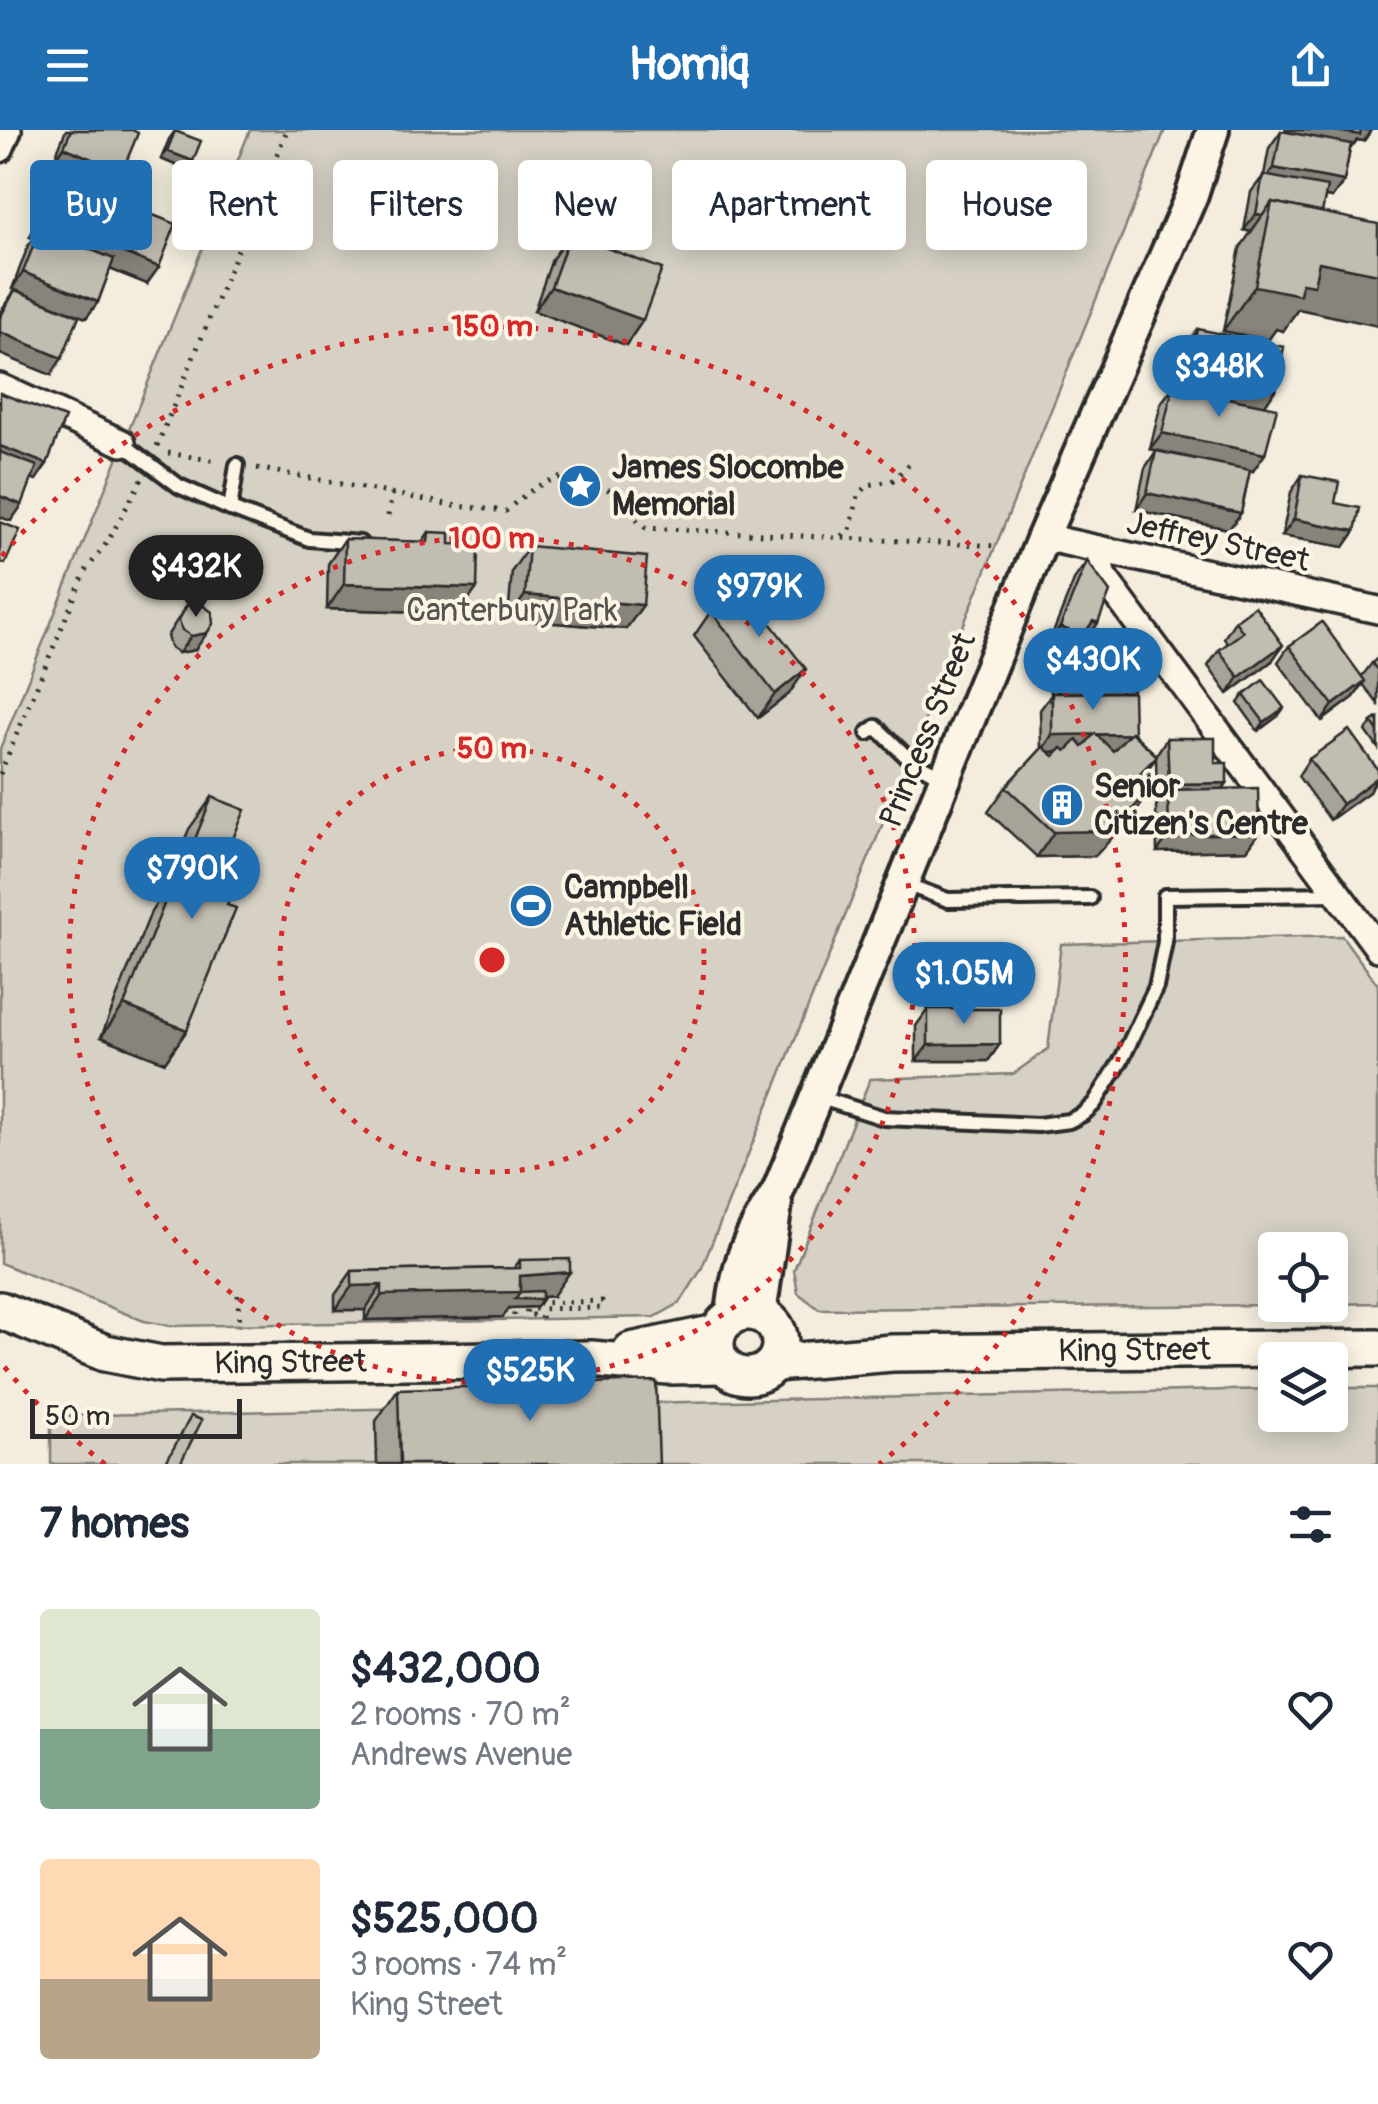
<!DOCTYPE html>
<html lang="en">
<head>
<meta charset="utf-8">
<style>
  body { margin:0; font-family:Pangolin,sans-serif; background:#f6f6f7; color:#1f2937; height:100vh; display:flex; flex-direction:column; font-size:38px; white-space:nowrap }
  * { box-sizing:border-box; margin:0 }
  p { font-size:32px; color:#747a83 }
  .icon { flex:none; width:55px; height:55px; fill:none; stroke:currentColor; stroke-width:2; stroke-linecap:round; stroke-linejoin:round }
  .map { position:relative; height:1334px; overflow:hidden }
  .sheet { display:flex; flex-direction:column; background:#fff; flex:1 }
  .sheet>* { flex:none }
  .banner { position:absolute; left:30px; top:30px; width:1320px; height:90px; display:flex; gap:20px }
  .tools { position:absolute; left:1258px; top:1102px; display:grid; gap:20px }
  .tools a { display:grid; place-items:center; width:90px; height:90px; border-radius:10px; background:#fff; box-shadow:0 5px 25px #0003; font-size:50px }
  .scale { position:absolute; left:30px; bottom:25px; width:212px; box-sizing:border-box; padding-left:10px; border:5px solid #2b2b2b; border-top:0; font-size:28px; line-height:35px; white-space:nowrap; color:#2b2b2b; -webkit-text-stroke:8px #fcf5e5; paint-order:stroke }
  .price { position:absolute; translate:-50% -85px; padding:0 22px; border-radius:35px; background:#1f6fb2; color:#fff; font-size:32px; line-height:65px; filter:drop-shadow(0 2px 5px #0008) }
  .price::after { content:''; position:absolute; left:50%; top:60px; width:30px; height:22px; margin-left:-15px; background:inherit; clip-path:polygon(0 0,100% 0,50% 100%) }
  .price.selected { background:#222; color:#fff }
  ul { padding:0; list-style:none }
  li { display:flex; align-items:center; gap:30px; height:250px; padding:0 40px }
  li span { display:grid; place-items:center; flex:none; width:280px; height:200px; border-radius:10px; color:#555 }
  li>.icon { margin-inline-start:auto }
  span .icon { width:120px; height:120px; fill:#fffc; stroke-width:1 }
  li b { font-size:42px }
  h2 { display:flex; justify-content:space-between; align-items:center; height:120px; padding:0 40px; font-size:42px }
  .chip { padding:0 35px; border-radius:10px; background:#fff; box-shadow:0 5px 25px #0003; font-size:35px; line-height:90px }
  .chip.selected { background:#1f6fb2; color:#fff }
  header { display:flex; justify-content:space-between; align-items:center; height:130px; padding:0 40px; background:#1f6fb2; color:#fff; font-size:45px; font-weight:700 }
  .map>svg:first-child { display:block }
  .green { fill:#d6d1c4; stroke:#807e78; stroke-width:2.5 }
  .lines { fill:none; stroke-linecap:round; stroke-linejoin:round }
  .service-casing { stroke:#2b2b2b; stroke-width:20 }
  .minor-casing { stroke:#2b2b2b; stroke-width:32 }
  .tertiary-casing { stroke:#2b2b2b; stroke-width:38 }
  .secondary-casing { stroke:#2b2b2b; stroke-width:42 }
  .path { stroke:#2b2b2b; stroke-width:5; stroke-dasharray:2.5 8; stroke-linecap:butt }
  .service { stroke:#fcf5e5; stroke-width:12 }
  .minor { stroke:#fcf5e5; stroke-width:25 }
  .tertiary { stroke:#fcf5e5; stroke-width:30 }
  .secondary { stroke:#fcf5e5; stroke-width:35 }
  .wall { fill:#a7a398; stroke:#2b2b2b; stroke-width:2.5 }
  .shaded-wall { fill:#88847c; stroke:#2b2b2b; stroke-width:2.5 }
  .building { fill:#c2bdb1; stroke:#2b2b2b; stroke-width:2.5 }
  .ring { fill:none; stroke:#d62828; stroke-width:5; stroke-dasharray:5 10 }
  .labels { text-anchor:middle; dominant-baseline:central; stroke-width:8; stroke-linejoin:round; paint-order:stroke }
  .poi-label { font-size:32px; font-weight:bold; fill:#2b2b2b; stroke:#fcf5e5; text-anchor:start }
  .street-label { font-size:32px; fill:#2b2b2b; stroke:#fcf5e5 }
  .park-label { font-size:32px; fill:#565451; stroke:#fcf5e5 }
  .centre { fill:#d62828; stroke:#fcf5e5; stroke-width:5 }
  .ring-label { font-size:30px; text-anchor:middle; font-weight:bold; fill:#d62828; stroke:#fcf5e5; stroke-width:8; stroke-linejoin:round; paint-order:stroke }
</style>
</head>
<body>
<header><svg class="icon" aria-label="menu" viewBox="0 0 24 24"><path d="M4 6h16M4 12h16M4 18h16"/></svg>Homiq<svg class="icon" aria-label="share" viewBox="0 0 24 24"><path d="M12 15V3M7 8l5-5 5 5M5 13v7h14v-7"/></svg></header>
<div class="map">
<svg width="1378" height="1334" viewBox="0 0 1378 1334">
  <rect width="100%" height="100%" fill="#f4edde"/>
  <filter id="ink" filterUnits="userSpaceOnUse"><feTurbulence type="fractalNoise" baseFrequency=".01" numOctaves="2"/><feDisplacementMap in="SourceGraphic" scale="20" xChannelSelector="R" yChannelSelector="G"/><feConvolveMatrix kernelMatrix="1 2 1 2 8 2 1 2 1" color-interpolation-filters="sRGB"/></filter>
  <g filter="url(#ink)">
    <g class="green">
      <path d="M250,0h915l-464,1140 -21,33 -25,14 -485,9 -26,-5 -144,-58v-514z"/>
      <path d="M1342,806l36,49v318l-48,1v-54h-55v55l-456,4 -21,-16 -4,-23 76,-191 143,-5 35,-25 13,-105z"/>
      <path d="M1330,1258h48v76h-1327v-48l1224,-27v26h55z"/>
    </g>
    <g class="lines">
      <g class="service-casing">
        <g id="service">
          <path d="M122,313l57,43 47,21 83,32 51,4"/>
          <path d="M230,379l7,-44"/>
          <path d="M868,603l8,-6 36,35 34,16"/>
          <path d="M905,754l43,16 142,-2"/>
          <path d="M818,967l66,21 154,7 31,-4 14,-7 11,-10 27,-43 35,-74 9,-45v-46l171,-2"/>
        </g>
      </g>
      <g class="minor-casing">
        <g id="minor">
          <path d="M0,19l8,-19"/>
          <path d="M0,257l122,56"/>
          <path d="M1043,407l335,73"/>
          <path d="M1098,419l4,26 276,373"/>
        </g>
      </g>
      <g class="tertiary-casing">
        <g id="tertiary">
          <path d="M760,1184l16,-110"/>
          <path d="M732,1186c5,-56 16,-78 46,-125l265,-654 148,-340 22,-67"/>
        </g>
      </g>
      <g class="secondary-casing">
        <g id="secondary">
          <path id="s1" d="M0,1180l105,43 56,11 430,-5 77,7 55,-1"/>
          <circle cx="748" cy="1214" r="32"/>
          <path d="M631,1221l86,-18"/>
          <path id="s2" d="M775,1233l117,-10 486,-5"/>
        </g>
      </g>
      <g class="path">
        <path d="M157,316l130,-316"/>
        <path d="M168,323l49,8"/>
        <path d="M257,338l200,38 49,5c28,-26 63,-50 100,-23 16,11 24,29 40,40l353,18"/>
        <path d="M388,386l4,-22"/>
        <path d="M842,406l8,-6 8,-34 10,-11 24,-4 19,-18"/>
        <path d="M0,644l85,-202 23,-31 34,-62"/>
        <path d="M238,1165l1,32"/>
        <path d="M514,1173v19"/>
        <path d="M537,1173l65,-2 -1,7 -74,1 -1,6h15l1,7"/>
      </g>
      <use href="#service" class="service"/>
      <use href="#minor" class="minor"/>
      <use href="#tertiary" class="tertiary"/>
      <use href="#secondary" class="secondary"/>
    </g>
    <g class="wall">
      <path d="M66,0h66l-18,53 33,101 -37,-15 -12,33 -12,16 -53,-21 18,78 -51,-21v-42l15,-22 -3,-1 16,-43 6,-8 -4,-1 17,-43 12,-16 32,12 4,-8 -43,-18z"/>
      <path d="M1285,0h86l-7,11 -7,-1 -7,9 -6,32 -12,17 -7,-1 -27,112 -15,22 -7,-2 -8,11 -45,-9 17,-83 11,-16 -7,-2 7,-38 13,-17 5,-27 12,-17 3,1z"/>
      <path d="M175,1l18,30 -6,9 -26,-11 8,-20z"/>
      <path d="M570,104l73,86 -17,25 -92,-34 18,-52z"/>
      <path d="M1198,199l67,76 -12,66 -3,-1 -9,43 -12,16 -93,-19 9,-42 11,-17 58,12 -64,-14 11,-46 12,-16 5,1 8,-43z"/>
      <path d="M1302,345l33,28 20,28 -11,16 -62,-11 9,-44z"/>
      <path d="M429,402l21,12 27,44 -18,25 -132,-4 1,-45 17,-25 77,3z"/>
      <path d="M529,416l114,59 -17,24 -118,-10 4,-48z"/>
      <path d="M1087,431v79l44,52 3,42 22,21 11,-17 48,25 12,20 -4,6 36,44 -12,17 -90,2 -1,-46 4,-5h-3l-1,-43 -14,19 11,10 -17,25 -41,44 -58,1 -49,-45 18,-25 35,-38 -1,-39 11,-15 -1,-38 7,-10 -8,-4 26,-65z"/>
      <path d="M187,475l8,45 -16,3 -9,-6 -3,-11z"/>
      <path d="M711,481l78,83 -31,24 -64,-82z"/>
      <path d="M1235,491l37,40 -44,33 -20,-28 11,-16 9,-6 -4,-6z"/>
      <path d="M1289,516l73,30 10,-13 6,-5v46l-15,-20 -9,13 -32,24 -44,-59z"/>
      <path d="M1244,565l34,21 -20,15 -20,-28z"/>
      <path d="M1378,588v30l-12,-17 6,-9z"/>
      <path d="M1309,629l60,33 -39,28 -32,-44z"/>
      <path d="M212,667l20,44 -5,64 -40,125 -22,32 -64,-25 50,-125 11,-17 27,-66z"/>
      <path d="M928,879l72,35 -12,17h-72v-35z"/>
      <path d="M520,1130l33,36 -11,1 -5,10 -28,1 -6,9 -138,3v-10h-30v-15l17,-24 162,-3z"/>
      <path d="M398,1259l261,75h-282l-1,-43z"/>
    </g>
    <g class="shaded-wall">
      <path d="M1290,0h81l-7,11 -7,-1 -9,12 -65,-12z"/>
      <path d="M64,17l58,25 -12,16 -11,-11 -4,5 -43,-18z"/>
      <path d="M167,21l26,10 -6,9 -26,-11z"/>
      <path d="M1274,38l70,13 -12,17 -70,-14z"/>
      <path d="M1256,84l7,1 -12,17 -7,-2z"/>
      <path d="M42,90l117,47 -12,17 -111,-45 4,-10 -6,9 -4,-1z"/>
      <path d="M1319,132l59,12v52l-80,-17 -15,22 -7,-2 -8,11 -45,-9 32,-45z"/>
      <path d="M23,142l75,30 -12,16 -74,-29z"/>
      <path d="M551,157l92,33 -17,25 -92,-34z"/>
      <path d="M0,202l62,26 -11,17 -51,-21z"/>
      <path d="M1189,243l86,17 -11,17 -87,-17z"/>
      <path d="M1162,303l103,21 -12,17 -103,-22z"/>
      <path d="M0,316l47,18 -11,16 -36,-13z"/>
      <path d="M1147,363l94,20 -12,16 -93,-19z"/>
      <path d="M0,366l22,9 -11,16 -11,-4z"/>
      <path d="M1294,389l61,12 -11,16 -62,-11z"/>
      <path d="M344,454l133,4 -18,25 -132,-4z"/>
      <path d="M525,465l118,10 -17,24 -118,-10z"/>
      <path d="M1093,491l5,2 -12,17 -5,-2z"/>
      <path d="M1060,497l23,9 -12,16 -10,-12 -4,7 -8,-4z"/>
      <path d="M207,503l-12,17 -16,3 12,-17z"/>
      <path d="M1283,515l-11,16 -44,33 11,-17z"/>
      <path d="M806,539l-17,25 -31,24 17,-24z"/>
      <path d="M1365,551l-11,16 -32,24 11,-16z"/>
      <path d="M1138,552l-11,17 -76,2 12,-17z"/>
      <path d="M1284,578l-6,8 -20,15 6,-9z"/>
      <path d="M1134,604l-12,17 -81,1 11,-17z"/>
      <path d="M1378,647l-9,15 -39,28 12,-16z"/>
      <path d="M1227,653l-12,17 -47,-10 -8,11h-3l12,-17z"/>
      <path d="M1153,657l-17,25 -41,44 -58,1 17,-25z"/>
      <path d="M1259,703l-12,17 -90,2 12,-17z"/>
      <path d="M124,875l63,25 -22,32 -64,-25z"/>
      <path d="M1000,914l-12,17h-72l12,-16z"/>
      <path d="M570,1142l-17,24 -32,3h21l-5,8 -28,1 -6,9 -138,3 17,-25 138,-19z"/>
      <path d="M382,1155l-17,25h-30l17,-24z"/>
    </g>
    <g class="building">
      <path d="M71,0h61l6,3 -16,39 -58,-25z"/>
      <path d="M1330,0h31l-1,5z"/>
      <path d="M175,1l26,10 -8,20 -26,-10z"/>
      <path d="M1281,1l70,13 -7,37 -70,-13z"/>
      <path d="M1263,45l64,12 -5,26 -50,-11 -9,13 -7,-1z"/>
      <path d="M99,47l27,11 -6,14 -27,-11z"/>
      <path d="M59,48l117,46 -17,43 -117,-47z"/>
      <path d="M1272,72l106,22v50l-59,-12 -5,23 -12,-2 -2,12 -45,-9z"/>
      <path d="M40,99l74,30 -16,43 -75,-30z"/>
      <path d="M570,104l92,35 -19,51 -92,-33z"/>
      <path d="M15,160l64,26 -17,42 -62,-26v-14z"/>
      <path d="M1198,199l86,18 -9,43 -86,-17z"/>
      <path d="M1173,257l104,21 -12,46 -103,-21z"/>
      <path d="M0,263l65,25 -18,46 -47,-18z"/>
      <path d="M1156,321l94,19 -9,43 -94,-20z"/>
      <path d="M0,322l37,14 -15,39 -22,-9z"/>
      <path d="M1302,345l37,7 -4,21 25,5 -5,23 -61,-12z"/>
      <path d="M0,392l20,8 -15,34 -5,-2z"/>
      <path d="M429,402l21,1v11l28,1 -1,43 -133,-4 1,-45 83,3z"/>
      <path d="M529,416l118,11 -4,48 -118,-10z"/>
      <path d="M1087,431l23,31 -12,31 -5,-2 -10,15 -23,-9z"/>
      <path d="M742,457l64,82 -31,25 -64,-83z"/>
      <path d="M198,472l14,10 1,12 -6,9 -16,3 -9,-6 -3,-10 8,-15z"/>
      <path d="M1255,476l28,39 -44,32 -20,-27 24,-18 -8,-11z"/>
      <path d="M1322,492l43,59 -32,24 -44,-59z"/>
      <path d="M1138,508v44l-75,2 -2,-44z"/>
      <path d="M1378,528v13l-6,-8z"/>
      <path d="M1263,550l21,28 -20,14 -20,-27z"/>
      <path d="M1133,562l1,42 -3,-2 -2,2 -77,1v-42z"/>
      <path d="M1378,588v13l-6,-9z"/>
      <path d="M1349,600l29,40v7l-36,27 -33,-45z"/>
      <path d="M1131,602l26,24 -18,18 14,13 -41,44 -58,1 -48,-45 37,-40 11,9 8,-8 4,3 11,-11 6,7 12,-14 18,18z"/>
      <path d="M1167,608h48v25h12v20l-58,1z"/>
      <path d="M1258,658l1,45 -90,2 -1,-45z"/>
      <path d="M212,667l33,13 -13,31 18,7 -23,57 9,3 -49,122 -63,-25 50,-126 4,2z"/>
      <path d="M928,879h72v35l-72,1z"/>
      <path d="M570,1129v13l-50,4v16l-138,3v-10l-30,1v-15l168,-3v-8z"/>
      <path d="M542,1161v8h-27l5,-7z"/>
      <path d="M656,1251l3,83h-259l-2,-75z"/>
      <path d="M191,1286l11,4 -22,44h-15z"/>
    </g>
  </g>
  <g class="ring">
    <circle cx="492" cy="830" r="212"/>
    <circle cx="492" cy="830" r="423"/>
    <path d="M105 1334A635 635 0 0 1 2 1234M2 426A635 635 0 1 1 879 1334"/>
  </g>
  <defs>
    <g id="sight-disc" transform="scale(2.25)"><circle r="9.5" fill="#1f6fb2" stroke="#fcf5e5"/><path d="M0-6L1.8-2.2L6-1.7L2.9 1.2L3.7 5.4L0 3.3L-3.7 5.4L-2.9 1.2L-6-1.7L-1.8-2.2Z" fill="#fff"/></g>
    <g id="building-disc" transform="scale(2.25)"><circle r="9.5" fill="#1f6fb2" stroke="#fcf5e5"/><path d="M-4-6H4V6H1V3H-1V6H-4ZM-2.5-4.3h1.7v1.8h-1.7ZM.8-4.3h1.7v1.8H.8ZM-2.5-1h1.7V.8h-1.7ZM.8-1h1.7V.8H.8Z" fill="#fff"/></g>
    <g id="stadium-disc" transform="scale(2.25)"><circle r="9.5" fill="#1f6fb2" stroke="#fcf5e5"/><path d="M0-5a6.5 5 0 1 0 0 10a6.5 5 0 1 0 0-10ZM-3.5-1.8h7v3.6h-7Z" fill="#fff"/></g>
  </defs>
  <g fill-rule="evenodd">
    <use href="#sight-disc" x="580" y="356"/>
    <use href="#building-disc" x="1062" y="675"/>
    <use href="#stadium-disc" x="531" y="776"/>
  </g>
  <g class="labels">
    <g class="poi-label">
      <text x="612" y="338">James Slocombe<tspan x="612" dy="37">Memorial</tspan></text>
      <text x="1094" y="657">Senior<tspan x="1094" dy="37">Citizen's Centre</tspan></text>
      <text x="564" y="758">Campbell<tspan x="564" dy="37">Athletic Field</tspan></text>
    </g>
    <g class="street-label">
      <text transform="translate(1218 412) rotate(12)">Jeffrey Street</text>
      <text transform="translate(928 600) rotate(-68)">Princess Street</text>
      <text stroke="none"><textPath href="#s2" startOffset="360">King Street</textPath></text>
      <text stroke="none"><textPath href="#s1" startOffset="300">King Street</textPath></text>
    </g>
    <g class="park-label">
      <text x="512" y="481">Canterbury Park</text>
    </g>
  </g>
  <circle cx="492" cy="830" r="15" class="centre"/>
  <g class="ring-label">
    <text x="492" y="206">150 m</text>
    <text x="492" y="418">100 m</text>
    <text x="492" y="628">50 m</text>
  </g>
</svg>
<div class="tools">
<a><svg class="icon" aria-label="locate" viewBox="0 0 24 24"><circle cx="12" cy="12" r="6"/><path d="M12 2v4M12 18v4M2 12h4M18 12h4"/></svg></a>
<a><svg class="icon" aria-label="layers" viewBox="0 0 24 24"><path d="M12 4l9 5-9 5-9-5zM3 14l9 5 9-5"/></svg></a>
</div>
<div class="scale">50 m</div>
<b class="price" style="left:1219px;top:290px">$348K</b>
<b class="price selected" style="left:196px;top:490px">$432K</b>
<b class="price" style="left:759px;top:510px">$979K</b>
<b class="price" style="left:1093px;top:583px">$430K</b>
<b class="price" style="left:192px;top:792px">$790K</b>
<b class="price" style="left:964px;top:897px">$1.05M</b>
<b class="price" style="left:530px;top:1294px">$525K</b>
<div class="banner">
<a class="chip selected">Buy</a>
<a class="chip">Rent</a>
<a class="chip">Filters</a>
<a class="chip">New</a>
<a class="chip">Apartment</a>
<a class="chip">House</a>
</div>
</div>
<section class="sheet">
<h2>7 homes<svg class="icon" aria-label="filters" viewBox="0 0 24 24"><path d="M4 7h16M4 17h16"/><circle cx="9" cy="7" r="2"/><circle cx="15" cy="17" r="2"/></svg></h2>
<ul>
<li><span style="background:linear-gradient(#dfe7d0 60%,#7fa58c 0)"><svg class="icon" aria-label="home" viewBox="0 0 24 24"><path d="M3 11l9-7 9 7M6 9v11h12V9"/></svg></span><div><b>$432,000</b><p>2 rooms · 70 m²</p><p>Andrews Avenue</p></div><svg class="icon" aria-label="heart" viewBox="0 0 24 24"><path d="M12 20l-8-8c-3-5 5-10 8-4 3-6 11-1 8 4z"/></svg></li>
<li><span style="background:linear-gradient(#ffd9b3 60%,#b9a48a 0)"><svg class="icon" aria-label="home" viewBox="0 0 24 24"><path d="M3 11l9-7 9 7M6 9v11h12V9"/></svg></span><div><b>$525,000</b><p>3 rooms · 74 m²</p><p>King Street</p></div><svg class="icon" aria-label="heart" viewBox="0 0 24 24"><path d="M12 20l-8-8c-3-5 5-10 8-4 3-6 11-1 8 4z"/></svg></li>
</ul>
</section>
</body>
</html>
